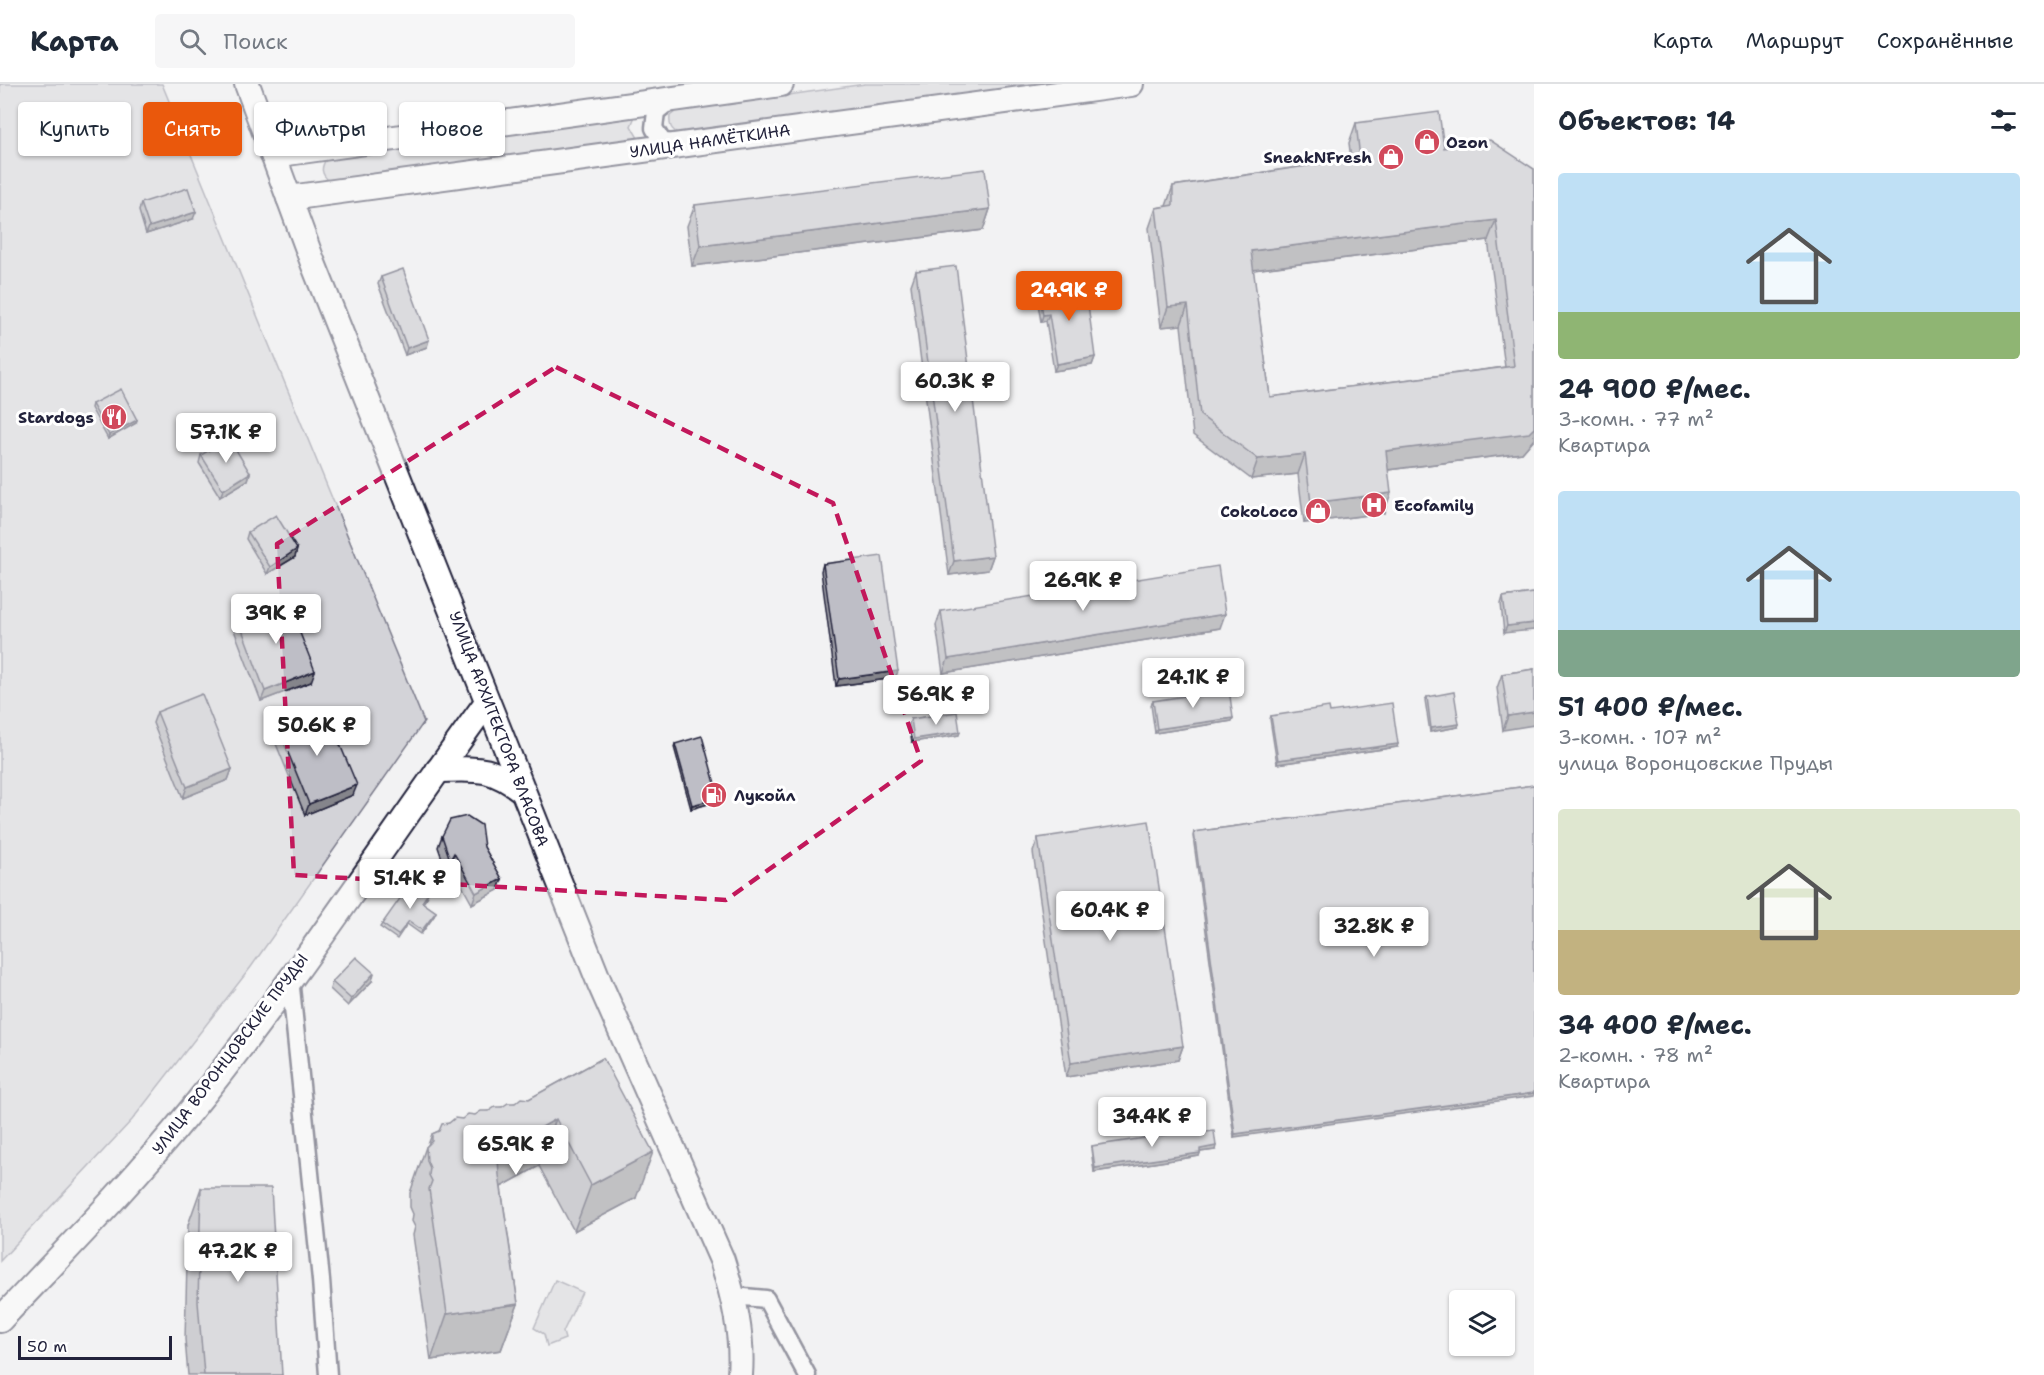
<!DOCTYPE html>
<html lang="ru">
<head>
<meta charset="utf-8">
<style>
  body { margin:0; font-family:"Shantell Sans",sans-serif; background:#f6f6f7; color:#1f2937; height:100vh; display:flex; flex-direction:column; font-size:22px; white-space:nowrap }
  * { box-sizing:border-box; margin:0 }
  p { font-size:20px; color:#747a83 }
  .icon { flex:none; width:33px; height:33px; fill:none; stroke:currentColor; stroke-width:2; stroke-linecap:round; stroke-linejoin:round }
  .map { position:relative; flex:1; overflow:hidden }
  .drawer { display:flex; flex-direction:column; background:#fff; width:510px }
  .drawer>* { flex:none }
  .hud { position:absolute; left:18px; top:18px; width:570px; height:54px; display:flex; gap:12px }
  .fabs { position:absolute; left:1449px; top:1206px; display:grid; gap:12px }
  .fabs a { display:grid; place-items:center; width:66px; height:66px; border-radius:6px; background:#fff; box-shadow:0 2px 4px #0004; font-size:30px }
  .scale { position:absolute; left:18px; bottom:15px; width:154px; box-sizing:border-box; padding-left:6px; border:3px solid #22223b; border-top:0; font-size:16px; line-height:21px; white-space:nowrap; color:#22223b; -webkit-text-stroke:4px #fff; paint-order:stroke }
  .price { position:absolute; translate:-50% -51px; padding:0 14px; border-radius:6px; background:#fff; color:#222; font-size:20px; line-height:39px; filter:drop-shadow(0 2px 3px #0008) }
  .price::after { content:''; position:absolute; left:50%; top:36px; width:18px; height:14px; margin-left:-9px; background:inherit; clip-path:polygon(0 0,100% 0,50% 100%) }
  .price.active { background:#ea580c; color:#fff }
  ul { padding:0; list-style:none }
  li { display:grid; align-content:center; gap:12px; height:318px; padding:0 24px }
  li span { display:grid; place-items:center; height:186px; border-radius:6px; color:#555 }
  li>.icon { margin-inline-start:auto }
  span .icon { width:108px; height:108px; fill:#fffc; stroke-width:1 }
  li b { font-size:26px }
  h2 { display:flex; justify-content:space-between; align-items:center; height:72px; padding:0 24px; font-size:26px }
  .tag { padding:0 21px; border-radius:6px; background:#fff; box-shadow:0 2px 4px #0004; font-size:21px; line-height:54px }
  .tag.active { background:#ea580c; color:#fff }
  header { display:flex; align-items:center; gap:36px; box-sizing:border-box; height:84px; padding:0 30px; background:#fff; border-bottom:2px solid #e0e1e3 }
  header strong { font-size:28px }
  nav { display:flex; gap:33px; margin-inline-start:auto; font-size:21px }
  .search { width:420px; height:54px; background:#f6f6f7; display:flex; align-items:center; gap:15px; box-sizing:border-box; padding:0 21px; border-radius:6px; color:#747a83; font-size:22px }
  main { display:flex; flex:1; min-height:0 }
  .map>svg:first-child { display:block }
  .green { fill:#d3d3d8; stroke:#7a7a8a; stroke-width:1.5 }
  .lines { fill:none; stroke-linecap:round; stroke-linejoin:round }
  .street-casing { stroke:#22223b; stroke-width:21 }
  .secondary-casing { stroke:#22223b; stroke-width:28 }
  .street { stroke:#fff; stroke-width:16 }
  .secondary { stroke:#fff; stroke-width:24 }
  .wall { fill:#a3a3aa; stroke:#22223b; stroke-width:1.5; fill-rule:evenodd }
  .shaded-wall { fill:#85858b; stroke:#22223b; stroke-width:1.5 }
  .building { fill:#bebec6; stroke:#22223b; stroke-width:1.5; fill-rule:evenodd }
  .marked { fill:none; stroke:#c2185b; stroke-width:4.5; stroke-dasharray:12 8; stroke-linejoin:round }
  .labels { text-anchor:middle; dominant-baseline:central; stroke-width:6; stroke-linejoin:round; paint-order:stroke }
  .street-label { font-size:16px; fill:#22223b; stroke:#fff }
  .poi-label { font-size:16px; font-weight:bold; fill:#22223b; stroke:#fff; text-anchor:start }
</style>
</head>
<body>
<header>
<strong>Карта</strong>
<div class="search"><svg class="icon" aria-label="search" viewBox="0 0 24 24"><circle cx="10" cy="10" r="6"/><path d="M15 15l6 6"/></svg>Поиск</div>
<nav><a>Карта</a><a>Маршрут</a><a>Сохранённые</a></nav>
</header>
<main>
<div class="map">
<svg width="1534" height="1291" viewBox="0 0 1534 1291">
  <rect width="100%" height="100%" fill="#f2f2f3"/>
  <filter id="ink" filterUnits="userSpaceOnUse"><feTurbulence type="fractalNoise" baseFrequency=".0167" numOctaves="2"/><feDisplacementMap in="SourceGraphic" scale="12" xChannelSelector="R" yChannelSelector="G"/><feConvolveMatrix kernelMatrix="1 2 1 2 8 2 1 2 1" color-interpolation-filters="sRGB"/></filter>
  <g filter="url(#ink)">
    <g class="green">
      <path d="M0,0h162l262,638 -173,245 -119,153 -132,141z"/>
      <path d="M865,0h180l-365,50c-9,-4 -11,-8 -10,-18l6,-5z"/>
      <path d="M636,30l-5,12 7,12 -308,44c-9,-8 -10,-14 -3,-24z"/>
      <path d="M555,1196l27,12 -19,40 2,7 -18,7 -3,-12 -10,-6z"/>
    </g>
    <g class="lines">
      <g class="street-casing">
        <g id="street">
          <path d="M671,16l-15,12 -2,16 8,13 15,4"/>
          <path d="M290,894l31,302 7,95"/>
          <path d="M733,1212l33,3 41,76"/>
        </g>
      </g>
      <g class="secondary-casing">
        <g id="secondary">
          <path d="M247,0l66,179 287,721 122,276c12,38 21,75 18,115"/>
          <path d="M273,71l508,-71"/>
          <path d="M289,114l842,-114"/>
          <path d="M438,686c40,-1 52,-4 85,21"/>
          <path d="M0,1236c65,-69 132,-137 192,-211 105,-130 197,-272 295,-407"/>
        </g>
      </g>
      <use href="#street" class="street"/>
      <use href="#secondary" class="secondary"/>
    </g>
    <g class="wall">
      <path d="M1356,39l88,25 90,21v270l-12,14 -134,17 -4,43 -80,10 -6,-49 -47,5 -58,-44 -12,-110 -20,2 -12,-99 7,-20 10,-2 7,-20 178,-27 -2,-16zM1488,156l17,127 -235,30 -17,-127z"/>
      <path d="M141,119l52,16 -47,15 -7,-23z"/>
      <path d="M695,121l295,4 -7,21 -291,36 -5,-40z"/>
      <path d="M916,187l77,285 -5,14 -39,5 -38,-290z"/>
      <path d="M381,193l46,70 -22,8 -27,-71z"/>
      <path d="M1039,206l56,67 -3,8 -38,6 -8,-50 -5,1 -4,-25z"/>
      <path d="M92,320l44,19 -28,16 -17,-31z"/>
      <path d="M201,371l49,18 -2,7 -28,17 -21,-34z"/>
      <path d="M248,448l49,17 -2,8 -28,17 -21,-35z"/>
      <path d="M823,480l75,107 -3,7 -59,8 -15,-115z"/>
      <path d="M1534,509l-30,40 -3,-29 2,-7z"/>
      <path d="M941,527l279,17 -277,45 -7,-48z"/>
      <path d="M238,535l73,63 -50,19 -27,-71z"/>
      <path d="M1534,585l-31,61 -6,-42 5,-14z"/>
      <path d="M1427,613l31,30 -28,5 -5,-32z"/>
      <path d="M1153,617l79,20 -77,12 -4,-28z"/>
      <path d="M157,628l75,57 -4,11 -45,18 -30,-75z"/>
      <path d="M1330,628l67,35 -120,17 -7,-45 1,-3z"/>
      <path d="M911,635l48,16 -47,7 -3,-19z"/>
      <path d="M278,644l75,67 -48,20 -31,-76z"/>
      <path d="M675,660l43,57 -27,8 -17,-62z"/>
      <path d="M1534,701l-300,352 -41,-301 1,-4z"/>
      <path d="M442,752l42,11 18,32 -4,11 -26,14 -22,-40 -4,6 -8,-23z"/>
      <path d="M1038,754l145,208 -5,14 -112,17 -33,-225z"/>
      <path d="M428,812l-5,7 13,9 -2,4 -13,18 -14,-10 -10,15 -17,-12 2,-3z"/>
      <path d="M372,897l-24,25 -18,-17 2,-7z"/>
      <path d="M603,974l33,140 -62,33 -35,-65 -38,21 17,117 -17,46 -70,10 -18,-125 2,-8 -3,-6 1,-7 -3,-7v-14l16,-46 2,-2 4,-11 7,-3 10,-8 80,-24z"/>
      <path d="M1198,1049l17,17 -15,2 -1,4 -105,16 -3,-23 1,-3z"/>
      <path d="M201,1104l81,187h-94l-3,-36 3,-114z"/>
    </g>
    <g class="shaded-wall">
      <path d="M990,125l-7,21 -291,36 8,-20z"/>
      <path d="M196,128l-3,7 -47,15 3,-7z"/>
      <path d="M1496,136l-8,20 -244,31 7,-20z"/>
      <path d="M1188,221l-7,20 -20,2 7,-20z"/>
      <path d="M1049,230l-3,7 -5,1 2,-7z"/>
      <path d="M429,256l-2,7 -22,8 2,-7z"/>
      <path d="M1095,273l-3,8 -38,6 3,-7z"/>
      <path d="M137,336l-1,3 -28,16 1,-4z"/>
      <path d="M1534,344v11l-12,14 -143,18 7,-20z"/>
      <path d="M1305,370l-7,20 -47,5 7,-20z"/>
      <path d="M250,389l-2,7 -28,17 3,-7z"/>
      <path d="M1391,409l-7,20 -80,10 7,-20z"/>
      <path d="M297,465l-2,8 -28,17 3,-7z"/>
      <path d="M993,472l-5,14 -39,5 5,-14z"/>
      <path d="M1225,530l-5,14 -277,45 5,-14z"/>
      <path d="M1534,539v7l-30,3 3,-7z"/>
      <path d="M315,587l-4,11 -50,19 4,-10z"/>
      <path d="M898,587l-3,7 -59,8 3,-7z"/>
      <path d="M1534,628v13l-31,5 5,-14z"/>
      <path d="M1233,634l-1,3 -77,12 2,-4z"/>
      <path d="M1459,640l-1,3 -28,5 1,-4z"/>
      <path d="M960,648l-1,3 -47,7 2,-3z"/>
      <path d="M1398,660l-1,3 -120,17 1,-4z"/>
      <path d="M232,685l-4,11 -45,18 4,-11z"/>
      <path d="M357,701l-4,10 -48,20 4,-11z"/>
      <path d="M719,714l-1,3 -27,8 1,-4z"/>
      <path d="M454,769l-4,11 -4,6 4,-10z"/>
      <path d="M502,795l-4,11 -26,14 4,-11z"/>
      <path d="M436,828l-2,4 -13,18 1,-4z"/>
      <path d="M374,889l-2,8 -24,25 3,-7z"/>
      <path d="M1183,962l-5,14 -112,17 5,-14z"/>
      <path d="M1534,1009v3l-300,41 1,-3z"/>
      <path d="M556,1035l-17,47 -53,29 12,-37 5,-9z"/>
      <path d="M1216,1062l-1,4 -16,2 1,-3z"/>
      <path d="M653,1068l-17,46 -62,33 17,-46z"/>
      <path d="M1200,1069l-1,3 -105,16 1,-4z"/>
      <path d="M518,1220l-17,46 -70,10 16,-46z"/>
    </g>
    <g class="building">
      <path d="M1439,28l5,36 46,-8 44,29v259l-5,5 -143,18 5,42 -80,10 -6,-49 -47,5 -58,-44 -12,-110 -20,2 -12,-99 17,-3v-19l187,-28 -4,-35zM1496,136l18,146 -244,31 -19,-146z"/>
      <path d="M985,85l5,40 -290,37 -5,-41z"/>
      <path d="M188,104l8,24 -47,15 -8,-24z"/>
      <path d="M956,182l37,290 -39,5 -38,-290z"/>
      <path d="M403,185l26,71 -22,8 -26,-71z"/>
      <path d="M1085,198l10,75 -38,7 -8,-50 -6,1 -4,-25z"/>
      <path d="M121,305l16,31 -28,15 -17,-31z"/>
      <path d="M229,354l21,35 -27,17 -22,-35z"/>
      <path d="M276,431l21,34 -27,18 -22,-35z"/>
      <path d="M882,472l16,115 -59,8 -16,-115z"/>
      <path d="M1218,482l7,48 -277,45 -7,-48z"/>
      <path d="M1534,509v30l-27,3 -4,-29z"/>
      <path d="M287,516l28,71 -50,20 -27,-72z"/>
      <path d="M1534,585v43l-26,4 -6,-42z"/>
      <path d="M1229,605l4,29 -76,11 -4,-28z"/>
      <path d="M1454,608l5,32 -28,4 -4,-31z"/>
      <path d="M202,610l30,75 -45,18 -30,-75z"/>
      <path d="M1392,619l6,41 -120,16 -7,-44 58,-9 1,5z"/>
      <path d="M325,625l32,76 -48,19 -31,-76z"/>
      <path d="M957,628l3,20 -46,7 -3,-20z"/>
      <path d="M702,652l17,62 -27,7 -17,-61z"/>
      <path d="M1534,701v308l-299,41 -41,-302z"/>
      <path d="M467,732l14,9 3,22 18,32 -26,14 -22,-40 -4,7 -8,-24 8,-16z"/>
      <path d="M1149,737l34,225 -112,17 -33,-225z"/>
      <path d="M413,796l16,12 -7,10 14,10 -14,18 -13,-9 -11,14 -16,-11z"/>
      <path d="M356,873l18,16 -23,26 -19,-17z"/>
      <path d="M603,974l50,94 -62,33 -35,-66 -53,30 -5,9 1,17 19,129 -71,10 -18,-125 3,-8 -3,-6 1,-7 -3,-7 -1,-14 6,-6v-7l7,-3 3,-7 7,-1 6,-5 7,1 6,-5 7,1 6,-4h8l6,-4h7l6,-4h7l6,-5 8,1z"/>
      <path d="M1197,1046l1,3 16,-2 2,15 -16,3v4l-105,15 -3,-22z"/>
      <path d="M201,1104h70l11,187h-78l-6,-73z"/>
    </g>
  </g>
  <path d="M0 0H1534V1291H0ZM556,283l277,136 88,258 -195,139 -432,-25 -17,-331z" fill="#f2f2f3" fill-opacity=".55" fill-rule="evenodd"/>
  <path class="marked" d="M556,283l277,136 88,258 -195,139 -432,-25 -17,-331z"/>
  <defs>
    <g id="shop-disc" transform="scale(1.35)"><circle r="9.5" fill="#d1495b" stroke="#fff"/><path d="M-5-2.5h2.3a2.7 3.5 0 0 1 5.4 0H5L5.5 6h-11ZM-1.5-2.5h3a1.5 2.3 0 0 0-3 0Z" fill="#fff"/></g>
    <g id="restaurant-disc" transform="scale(1.35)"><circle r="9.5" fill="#d1495b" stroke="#fff"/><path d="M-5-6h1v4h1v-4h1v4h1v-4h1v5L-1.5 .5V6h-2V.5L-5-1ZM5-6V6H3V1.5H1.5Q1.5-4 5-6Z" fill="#fff"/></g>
    <g id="hospital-disc" transform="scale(1.35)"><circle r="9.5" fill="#d1495b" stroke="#fff"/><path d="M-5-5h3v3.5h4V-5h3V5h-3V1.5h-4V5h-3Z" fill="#fff"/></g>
    <g id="fuel-disc" transform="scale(1.35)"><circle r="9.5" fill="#d1495b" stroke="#fff"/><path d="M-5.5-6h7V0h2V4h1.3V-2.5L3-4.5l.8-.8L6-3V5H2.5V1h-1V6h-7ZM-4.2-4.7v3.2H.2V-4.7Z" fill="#fff"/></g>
  </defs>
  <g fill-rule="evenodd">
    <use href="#shop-disc" x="1427" y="58"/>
    <use href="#shop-disc" x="1391" y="73"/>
    <use href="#restaurant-disc" x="114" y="333"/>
    <use href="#hospital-disc" x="1374" y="421"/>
    <use href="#shop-disc" x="1318" y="427"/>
    <use href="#fuel-disc" x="714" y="711"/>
  </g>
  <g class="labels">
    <g class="street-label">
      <text transform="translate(710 57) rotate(-8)">УЛИЦА НАМЁТКИНА</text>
      <text transform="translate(499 645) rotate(69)">УЛИЦА АРХИТЕКТОРА ВЛАСОВА</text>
      <text transform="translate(230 970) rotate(-53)">УЛИЦА ВОРОНЦОВСКИЕ ПРУДЫ</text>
    </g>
    <g class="poi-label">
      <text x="1446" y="58">Ozon</text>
      <text x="1372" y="73" text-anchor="end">SneakNFresh</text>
      <text x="94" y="333" text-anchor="end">Stardogs</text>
      <text x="1394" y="421">Ecofamily</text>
      <text x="1298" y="427" text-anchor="end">CokoLoco</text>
      <text x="734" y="711">Лукойл</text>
    </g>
  </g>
</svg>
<div class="fabs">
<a><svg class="icon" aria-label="layers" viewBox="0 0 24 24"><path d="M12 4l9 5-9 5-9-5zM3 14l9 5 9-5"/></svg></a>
</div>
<div class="scale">50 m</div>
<b class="price active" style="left:1069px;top:238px">24.9K ₽</b>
<b class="price" style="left:955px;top:329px">60.3K ₽</b>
<b class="price" style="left:226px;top:380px">57.1K ₽</b>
<b class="price" style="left:1083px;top:528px">26.9K ₽</b>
<b class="price" style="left:276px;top:561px">39K ₽</b>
<b class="price" style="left:1193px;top:625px">24.1K ₽</b>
<b class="price" style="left:936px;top:642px">56.9K ₽</b>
<b class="price" style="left:317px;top:673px">50.6K ₽</b>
<b class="price" style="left:410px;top:826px">51.4K ₽</b>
<b class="price" style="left:1110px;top:858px">60.4K ₽</b>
<b class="price" style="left:1374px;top:874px">32.8K ₽</b>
<b class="price" style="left:1152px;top:1064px">34.4K ₽</b>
<b class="price" style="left:516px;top:1092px">65.9K ₽</b>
<b class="price" style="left:238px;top:1199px">47.2K ₽</b>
<div class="hud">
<a class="tag">Купить</a>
<a class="tag active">Снять</a>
<a class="tag">Фильтры</a>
<a class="tag">Новое</a>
</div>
</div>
<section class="drawer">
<h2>Объектов: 14<svg class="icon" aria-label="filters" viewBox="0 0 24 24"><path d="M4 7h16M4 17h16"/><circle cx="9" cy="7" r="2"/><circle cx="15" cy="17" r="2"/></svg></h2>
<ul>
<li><span style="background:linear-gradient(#bfe0f5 75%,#8fb573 0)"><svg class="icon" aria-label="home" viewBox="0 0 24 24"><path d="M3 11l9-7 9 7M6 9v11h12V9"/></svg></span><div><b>24 900 ₽/мес.</b><p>3-комн. · 77 m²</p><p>Квартира</p></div></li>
<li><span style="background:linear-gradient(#bfe0f5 75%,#7fa58c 0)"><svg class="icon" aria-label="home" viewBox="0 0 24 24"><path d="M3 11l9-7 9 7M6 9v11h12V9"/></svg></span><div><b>51 400 ₽/мес.</b><p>3-комн. · 107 m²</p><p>улица Воронцовские Пруды</p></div></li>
<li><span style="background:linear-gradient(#dfe7d0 65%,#c2b280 0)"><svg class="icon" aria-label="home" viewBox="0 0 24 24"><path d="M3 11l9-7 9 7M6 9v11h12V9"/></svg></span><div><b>34 400 ₽/мес.</b><p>2-комн. · 78 m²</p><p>Квартира</p></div></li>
</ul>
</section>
</main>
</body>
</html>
